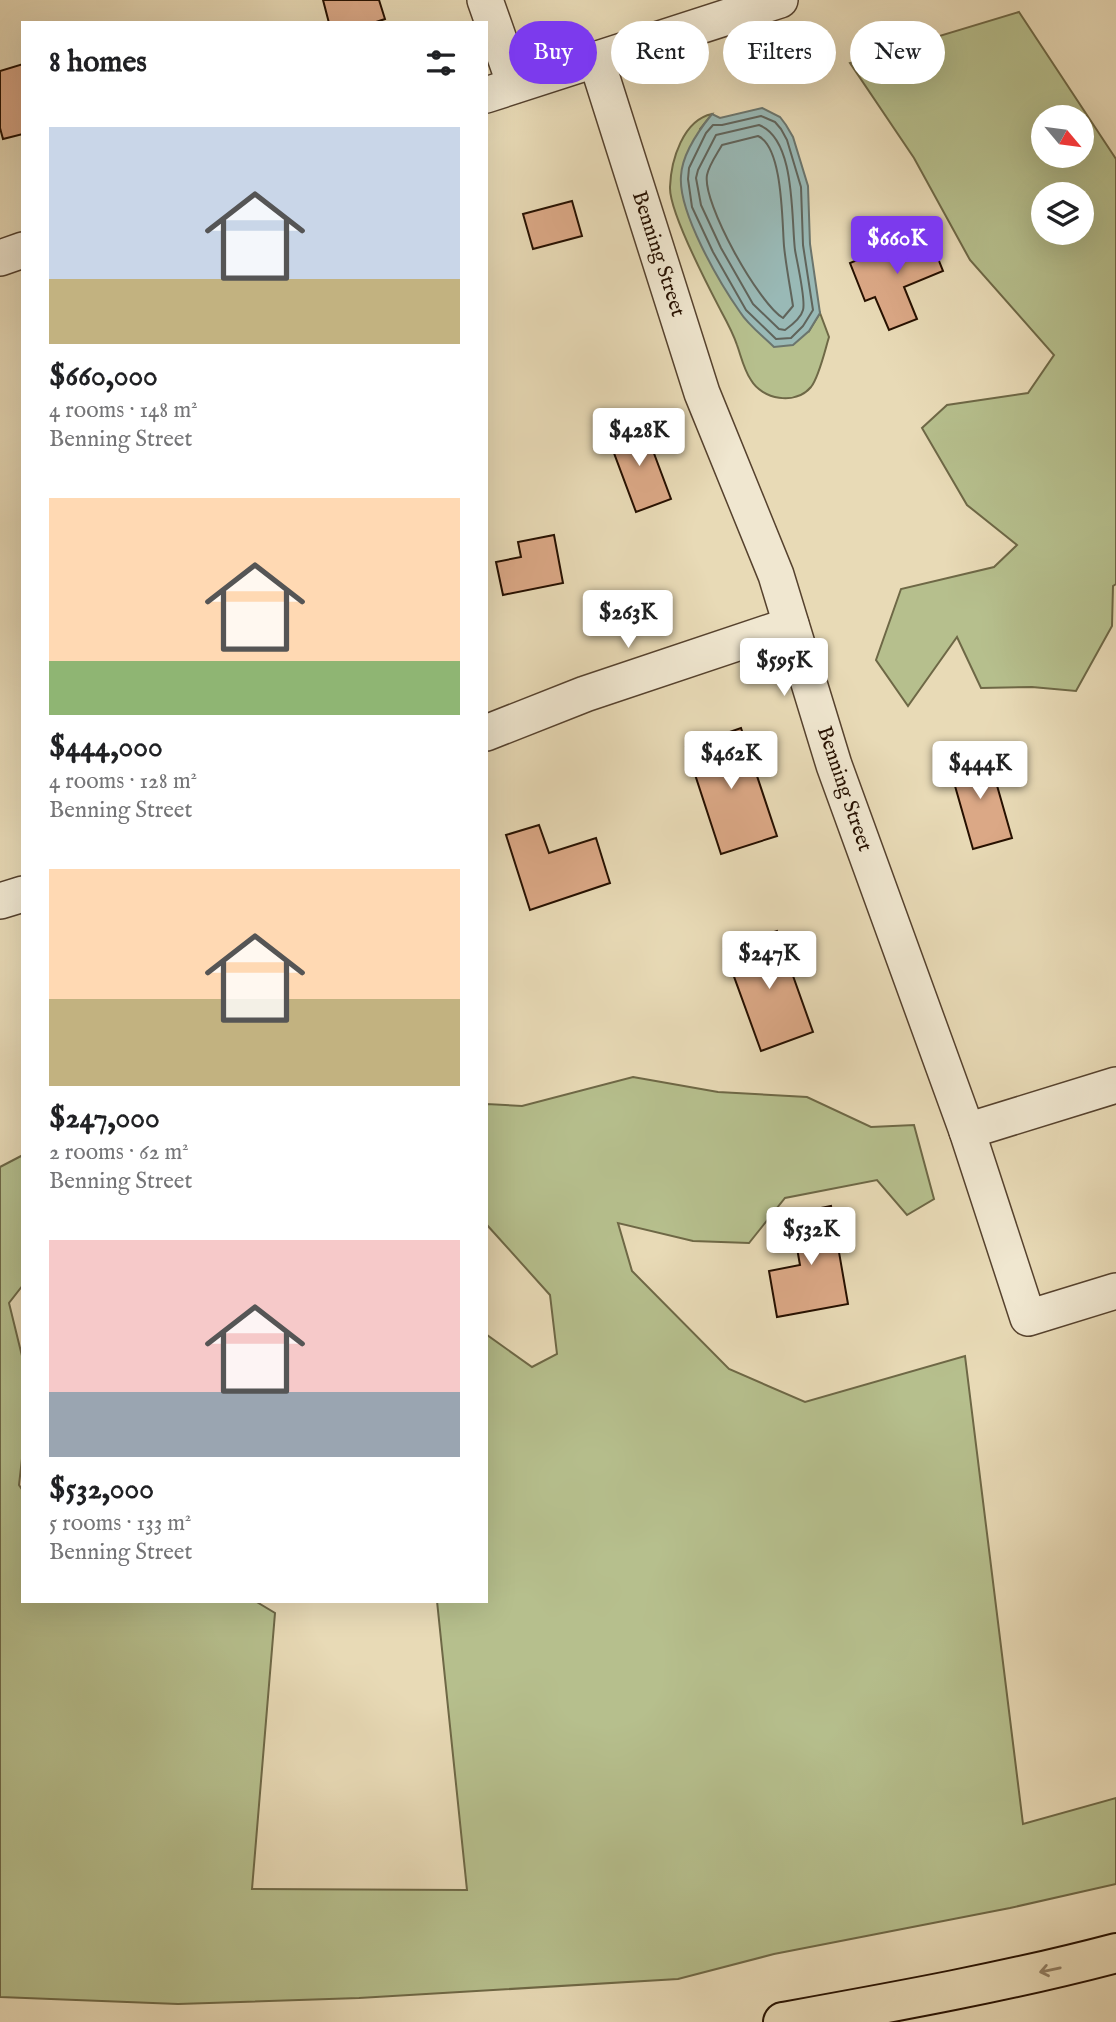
<!DOCTYPE html>
<html lang="en">
<head>
<meta charset="utf-8">
<style>
  body { margin:0; font-family:"IM FELL English",serif; background:#f6f6f6; color:#202124; height:100vh; display:flex; flex-direction:column; font-size:26px; white-space:nowrap }
  * { box-sizing:border-box; margin:0 }
  p { font-size:23px; color:#757577 }
  .icon { flex:none; width:38px; height:38px; fill:none; stroke:currentColor; stroke-width:2; stroke-linecap:round; stroke-linejoin:round }
  .map { position:relative; flex:1; overflow:hidden }
  .side { position:absolute; left:21px; top:21px; width:467px; height:1582px; display:flex; flex-direction:column; background:#fff; border-radius:0px; box-shadow:0 7px 28px #0002 }
  .side>* { flex:none }
  .guide { position:absolute; left:509px; top:21px; width:500px; height:63px; display:flex; gap:14px }
  .needle { width:46px; rotate:119deg }
  .tools { position:absolute; left:1031px; top:105px; display:grid; gap:14px }
  .tools a { display:grid; place-items:center; width:63px; height:63px; border-radius:50%; background:#fff; box-shadow:0 7px 28px #0002; font-size:35px }
  .price { position:absolute; translate:-50% -60px; padding:0 16px; border-radius:7px; background:#fff; color:#222; font-size:23px; line-height:46px; filter:drop-shadow(0 2px 4px #0008) }
  .price::after { content:''; position:absolute; left:50%; top:42px; width:21px; height:16px; margin-left:-10px; background:inherit; clip-path:polygon(0 0,100% 0,50% 100%) }
  .price.on { background:#7c3aed; color:#fff }
  ul { padding:0; list-style:none }
  li { display:grid; align-content:center; gap:14px; height:371px; padding:0 28px }
  li span { display:grid; place-items:center; height:217px; border-radius:0px; color:#555 }
  li>.icon { margin-inline-start:auto }
  span .icon { width:126px; height:126px; fill:#fffc; stroke-width:1 }
  li b { font-size:30px }
  h2 { display:flex; justify-content:space-between; align-items:center; height:84px; padding:0 28px; font-size:30px }
  .pill { padding:0 24px; border-radius:32px; background:#fff; box-shadow:0 7px 28px #0002; font-size:24px; line-height:63px }
  .pill.on { background:#7c3aed; color:#fff }
  .map>svg:first-child { display:block }
  .green { fill:#b6bf8d; stroke:#6e6846; stroke-width:2; fill-rule:evenodd }
  .water { fill:#99b9b6; stroke:#6b756d; stroke-width:2 }
  .lines { fill:none; stroke-linecap:round; stroke-linejoin:round }
  .shore { stroke:#60645b; stroke-width:2 }
  .building { fill:#dba886; stroke:#261000; stroke-width:2 }
  .minor-casing { stroke:#56422e; stroke-width:38 }
  .highway-casing { stroke:#261000; stroke-width:42 }
  .minor { stroke:#f0e7d0; stroke-width:35 }
  .highway { stroke:#e8dab6; stroke-width:38 }
  .oneway { stroke:#917f64 }
  .labels { text-anchor:middle; dominant-baseline:central; stroke-width:5; stroke-linejoin:round; paint-order:stroke }
  .street-label { font-size:21px; fill:#261000; stroke:#f0e7d0 }
</style>
</head>
<body>
<div class="map">
<svg width="1116" height="2022" viewBox="0 0 1116 2022">
  <rect width="100%" height="100%" fill="#e8dab6"/>
  <filter id="stains"><feTurbulence type="fractalNoise" baseFrequency=".00286" numOctaves="4"/><feColorMatrix values="0 0 0 0 .2 0 0 0 0 .09 0 0 0 0 .02 0 0 0 .5 -.17"/></filter>
  <radialGradient id="worn" r=".72"><stop offset=".6" stop-color="#630" stop-opacity="0"/><stop offset="1" stop-color="#630" stop-opacity=".3"/></radialGradient>
  <g class="green">
    <path d="M1019,12l97,147v425l-3,2 -1,40 -36,65 -44,-4 -51,1 -24,-51 -49,69 -32,-46 25,-71 93,-22 23,-22 -50,-40 -45,-77 25,-23 81,-12 26,-38 -84,-95 -56,-102 -64,-95zM1082,117v39h-39v-39zM1082,194v39h-39v-39z"/>
    <path d="M712,114l-12,15 109,202 11,-18 9,24c-4,13 -10,40 -18,50 -16,19 -49,12 -60,-7 -7,-10 -10,-24 -14,-35 -4,-12 -10,-23 -16,-34 -13,-25 -52,-99 -51,-124 1,-27 13,-67 42,-73z"/>
    <path d="M633,1077l85,15 89,5 64,30 43,-2 20,74 -27,16 -30,-35 -92,18 -36,45 -56,-2 -75,-18 14,48 97,98 76,33 160,-46 58,468 93,-26v86l-106,24 -236,46 -96,25 -319,19 -181,6 -178,-7v-830l23,-12v130l-14,18 14,57v90l-4,35 4,6v110h232l20,12 -23,276 215,1 -30,-289h49l1,-266 45,32 25,-13 -7,-59 -63,-70v-121l35,2z"/>
  </g>
  <path class="water" d="M762,108l18,9 6,8 7,12 15,49 2,58 10,69 -11,18 -16,14 -19,2c-11,-11 -26,-22 -34,-35 -21,-30 -62,-100 -59,-136 1,-22 18,-46 31,-62l8,4z"/>
  <g class="lines">
    <g class="shore">
      <path d="M761,116l14,6 6,7 6,11 14,47 2,58 10,65 -10,16 -12,12 -15,1 -30,-29 -33,-58 -21,-45 -4,-28 1,-11 17,-35 7,-8h9z"/>
      <path d="M759,125c37,14 32,93 36,125 2,12 11,50 8,60 -2,8 -11,15 -18,20l-6,-1 -26,-25 -32,-56 -20,-43 -5,-27 2,-8 18,-35z"/>
      <path d="M758,136c25,11 24,86 26,110 2,20 6,40 9,60l-10,12c-24,-14 -81,-115 -76,-143 2,-10 10,-21 15,-30z"/>
    </g>
  </g>
  <g class="building">
    <path d="M323,0h56l6,19 -12,4h-44z"/>
    <path d="M23,64v70l-20,5 -3,-11v-57z"/>
    <path d="M572,201l10,35 -49,13 -10,-35z"/>
    <path d="M927,231l16,40 -39,16 13,32 -28,11 -14,-33 -10,4 -15,-38z"/>
    <path d="M643,424l28,75 -35,13 -28,-75z"/>
    <path d="M554,535l9,48 -60,12 -7,-33 25,-5 -3,-15z"/>
    <path d="M741,728l36,108 -56,18 -35,-107z"/>
    <path d="M988,754l24,84 -39,11 -24,-84z"/>
    <path d="M539,825l10,28 47,-15 14,45 -80,27 -24,-75z"/>
    <path d="M777,931l36,101 -52,19 -37,-102z"/>
    <path d="M831,1206l17,98 -71,13 -8,-46 31,-6 -9,-51z"/>
  </g>
  <g class="lines">
    <g class="minor-casing">
      <g id="minor">
        <path d="M485,0l30,85"/>
        <path d="M596,59l106,334 74,182 58,190 133,366 61,187 88,-27"/>
        <path d="M486,95l294,-95"/>
        <path d="M0,258l23,-8"/>
        <path d="M486,733l99,-39 206,-69"/>
        <path d="M0,901l23,-7"/>
        <path d="M967,1131l149,-46"/>
      </g>
    </g>
    <g class="highway-casing">
      <path id="highway" d="M783,2022c111,-20 223,-40 333,-69"/>
    </g>
    <use href="#minor" class="minor"/>
    <use href="#highway" class="highway"/>
  </g>
  <defs><path id="oneway-shaft" d="M-6 0H5M1.5-3L5.5 0L1.5 3" fill="none" stroke-width="1.6" stroke-linecap="round" stroke-linejoin="round" transform="scale(1.75)"/></defs>
  <use class="oneway" href="#oneway-shaft" transform="translate(1050 1970) rotate(168)"/>
  <g class="labels">
    <g class="street-label">
      <text transform="translate(658 254) rotate(72)">Benning Street</text>
      <text transform="translate(844 789) rotate(71)">Benning Street</text>
    </g>
  </g>
  <rect width="100%" height="100%" filter="url(#stains)"/>
  <rect width="100%" height="100%" fill="url(#worn)"/>
</svg>
<div class="tools">
<a><svg class="needle" viewBox="-14 -14 28 28"><path d="M0-13l5 13h-10z" fill="#e53935"/><path d="M0 13l5-13h-10z" fill="#757577"/></svg></a>
<a><svg class="icon" aria-label="layers" viewBox="0 0 24 24"><path d="M12 4l9 5-9 5-9-5zM3 14l9 5 9-5"/></svg></a>
</div>
<b class="price on" style="left:897px;top:276px">$660K</b>
<b class="price" style="left:639px;top:468px">$428K</b>
<b class="price" style="left:628px;top:650px">$263K</b>
<b class="price" style="left:784px;top:698px">$595K</b>
<b class="price" style="left:731px;top:791px">$462K</b>
<b class="price" style="left:980px;top:801px">$444K</b>
<b class="price" style="left:769px;top:991px">$247K</b>
<b class="price" style="left:811px;top:1267px">$532K</b>
<div class="guide">
<a class="pill on">Buy</a>
<a class="pill">Rent</a>
<a class="pill">Filters</a>
<a class="pill">New</a>
</div>
<section class="side">
<h2>8 homes<svg class="icon" aria-label="filters" viewBox="0 0 24 24"><path d="M4 7h16M4 17h16"/><circle cx="9" cy="7" r="2"/><circle cx="15" cy="17" r="2"/></svg></h2>
<ul>
<li><span style="background:linear-gradient(#c9d6e8 70%,#c2b280 0)"><svg class="icon" aria-label="home" viewBox="0 0 24 24"><path d="M3 11l9-7 9 7M6 9v11h12V9"/></svg></span><div><b>$660,000</b><p>4 rooms · 148 m²</p><p>Benning Street</p></div></li>
<li><span style="background:linear-gradient(#ffd9b3 75%,#8fb573 0)"><svg class="icon" aria-label="home" viewBox="0 0 24 24"><path d="M3 11l9-7 9 7M6 9v11h12V9"/></svg></span><div><b>$444,000</b><p>4 rooms · 128 m²</p><p>Benning Street</p></div></li>
<li><span style="background:linear-gradient(#ffd9b3 60%,#c2b280 0)"><svg class="icon" aria-label="home" viewBox="0 0 24 24"><path d="M3 11l9-7 9 7M6 9v11h12V9"/></svg></span><div><b>$247,000</b><p>2 rooms · 62 m²</p><p>Benning Street</p></div></li>
<li><span style="background:linear-gradient(#f6c9c9 70%,#9aa5b1 0)"><svg class="icon" aria-label="home" viewBox="0 0 24 24"><path d="M3 11l9-7 9 7M6 9v11h12V9"/></svg></span><div><b>$532,000</b><p>5 rooms · 133 m²</p><p>Benning Street</p></div></li>
</ul>
</section>
</div>
</body>
</html>
